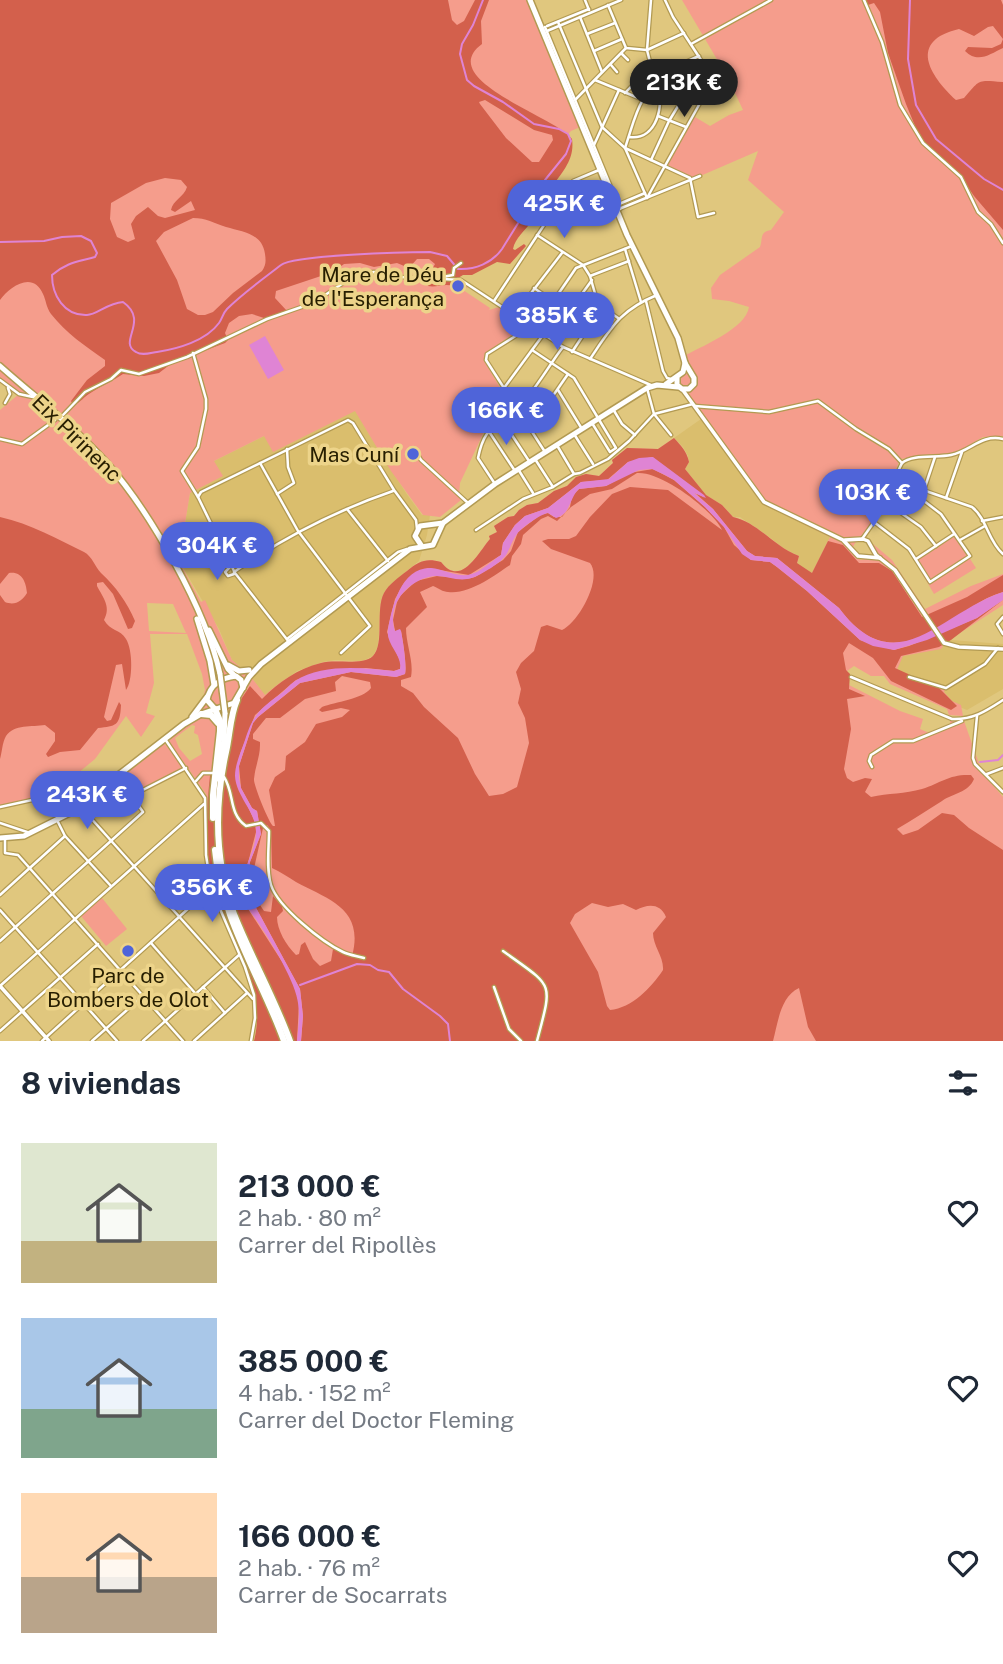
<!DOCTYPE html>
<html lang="es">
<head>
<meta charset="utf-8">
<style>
  body { margin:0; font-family:"Public Sans",sans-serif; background:#f6f6f7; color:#1f2937; height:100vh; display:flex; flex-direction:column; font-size:26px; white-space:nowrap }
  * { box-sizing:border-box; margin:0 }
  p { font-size:23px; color:#747a83 }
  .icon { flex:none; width:38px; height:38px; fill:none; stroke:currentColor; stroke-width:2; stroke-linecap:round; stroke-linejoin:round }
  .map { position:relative; height:1041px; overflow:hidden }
  .side { display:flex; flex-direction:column; background:#fff; flex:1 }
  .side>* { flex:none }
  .price { position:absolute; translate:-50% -60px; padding:0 16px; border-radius:24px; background:#4f64d9; color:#fff; font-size:23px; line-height:46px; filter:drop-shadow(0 2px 4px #0008) }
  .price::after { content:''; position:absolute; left:50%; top:42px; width:21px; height:16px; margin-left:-10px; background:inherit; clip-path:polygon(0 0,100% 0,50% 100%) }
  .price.current { background:#222; color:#fff }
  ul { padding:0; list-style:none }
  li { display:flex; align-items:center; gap:21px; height:175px; padding:0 21px }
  li span { display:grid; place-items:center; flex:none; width:196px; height:140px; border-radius:0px; color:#555 }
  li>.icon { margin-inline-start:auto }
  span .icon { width:84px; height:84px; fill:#fffc; stroke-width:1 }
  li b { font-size:30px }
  h2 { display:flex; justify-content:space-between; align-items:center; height:84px; padding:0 21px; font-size:30px }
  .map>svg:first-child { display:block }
  .built { fill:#dabe6d }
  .green { fill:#f59d8c; fill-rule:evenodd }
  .forest { fill:#d3604c; fill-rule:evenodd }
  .water { fill:#df84d4 }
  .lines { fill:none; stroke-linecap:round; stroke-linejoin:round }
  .stream { stroke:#df84d4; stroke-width:2 }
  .minor-casing { stroke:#b29a52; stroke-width:5 }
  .tertiary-casing { stroke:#b29a52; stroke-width:6 }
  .primary-casing { stroke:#b29a52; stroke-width:8 }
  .motorway-casing { stroke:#b29a52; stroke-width:9 }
  .minor { stroke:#fff; stroke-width:2.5 }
  .tertiary { stroke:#fff; stroke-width:3.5 }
  .primary { stroke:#fff; stroke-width:5 }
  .motorway { stroke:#fff; stroke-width:6 }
  .primary-bridge-casing { stroke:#b29a52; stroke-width:8; stroke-linecap:butt }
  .primary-bridge { stroke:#fff; stroke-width:5 }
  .poi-dot { fill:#4f64d9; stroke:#edd48a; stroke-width:2.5 }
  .labels { text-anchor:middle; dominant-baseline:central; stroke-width:7; stroke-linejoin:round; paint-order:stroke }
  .poi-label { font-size:21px; fill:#271e00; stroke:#edd48a; text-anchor:end }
  .street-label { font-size:21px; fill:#271e00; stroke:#edd48a }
</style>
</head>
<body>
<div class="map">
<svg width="1003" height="1041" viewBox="0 0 1003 1041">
  <rect width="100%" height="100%" fill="#e0c77e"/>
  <g class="built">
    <path d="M340,398l11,4 26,45 29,46 16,22h8l-3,20 -8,26 -29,24 -8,12 -4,49 -5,10 -10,5 -28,-1 -12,2 -26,9 -32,25 -14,-19 -19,-17 -13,-31 -54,-92 19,-7 6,-37 24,-32z"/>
    <path d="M701,419l62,85 67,33 -18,37 -15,-10 2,-8 -12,-4 -15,-13 -32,-22h-7l-11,-12 -16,-9 -21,-27 3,-13 -5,-9 -9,-9z"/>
    <path d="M951,640l52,4v45l-36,21 -10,-4 -18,-18 -45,-19 7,-13 38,-9z"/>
  </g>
  <g class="green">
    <path d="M0,0l431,9 18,-9h84l47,127 -9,4 -5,6 -105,134 -2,10 9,6 -5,3 27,18 -1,2 10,-3 25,18 -7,3 1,3 -32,22 -2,8 17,28 -15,9 5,19 -31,66 -1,12 2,5 -21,17 -17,-2 -32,-44 -36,-60 -82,41 -9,-16 -50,25 9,15 -33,17 -6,37 -18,7 35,65 4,-2 27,60 19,17 14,18c17,-15 34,-26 56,-32 14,-4 42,3 52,-7 12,-12 2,-46 11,-63 5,-9 15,-15 23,-22 12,-10 19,-13 34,-9 20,26 37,-9 49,-23l-1,-3 8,-4 -3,-6 14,-9 6,-1 5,-6 8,-5 11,-2 16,-12 13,-5 9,-9 10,-3 13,2 14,-13 -1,-3 15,-12 31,1 16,-11c7,8 12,12 15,24l-4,7 21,26 16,10 11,12c26,6 41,30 66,39l-2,8 15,9 18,-36 -67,-33 -89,-122v-6l8,-8v-11c18,-10 64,-28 67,-50l-20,-6 -17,-2 -1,-11 9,-13 40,-28c3,-8 -1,-15 11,-17l13,-18 -36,-32 10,-29 -67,29 -26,-17 30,-46 15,9 19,-11 14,-5 -15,-32 -46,-78h321v436l-20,1 -28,16 -55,6c-9,23 -18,51 -32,71 -7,10 -19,12 -14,26l7,4 10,-4 3,-6 -1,-6 19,16 33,49 46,-23 32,-12v31l-57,37 -5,7 -38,7 -8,18 51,14 -2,4 8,9 9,4 2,11 -14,-1 -2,-6 -57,-25 -6,-8h-13l-17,-10 -7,5v13l53,27 23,8 -3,10 9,4 21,-9v-3h14l18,51 21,25v244h-744l1,-36 -49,-150 -5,-61 -37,-53 20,-18 10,-6 6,-27 -3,-16 -15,-40h-37l4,49 -8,30 9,3 -14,21 -15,-21 -31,43 -17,14 3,14 -81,19v-396l19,-16 -19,-16zM147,603l26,1 13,29 -37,-2zM192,725l3,1 -1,7 4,2 4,19 -12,7 -11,-13 -4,-10z"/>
    <path d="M955,536l21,32 -42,26 -19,-33z"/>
    <path d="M164,743l18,22 -1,5 -47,23 -12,-18z"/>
    <path d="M102,898l25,31 -21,17 -25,-30z"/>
  </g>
  <g class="forest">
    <path d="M0,0h448l4,20 5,5 7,-4 11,-21h14l-8,21 1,23c-49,36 77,74 90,95 3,21 -10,33 -21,49 -7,11 -12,24 -20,34 -6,9 -16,16 -18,27l2,1 9,-6 2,2 -16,18 -13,-2 -25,13h-9l-8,5 -2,6c-9,-3 -17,2 -25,0l-2,-5 9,-17 -6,-5h-12l-8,9 -12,-5 -23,4 -14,-4 -16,1 -11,8 -57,19 -1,7 12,13 -23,7 -12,-4 -13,2 -10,7 -4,10 3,7 -3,3 -53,20 -13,10 -15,3 -21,-2c-10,7 -21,11 -31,18 -8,4 -11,11 -19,13l-2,-4 16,-21 18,-14v-6c-20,-14 -39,-27 -54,-46 -5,-7 -5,-14 -8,-20 -10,-24 -34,-7 -43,6zM485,100l49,30 18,5 1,5 -14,22h-7l-26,-24 -26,-34 -1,-2zM165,178l16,2 6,7c-3,10 -14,13 -16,23l4,2 16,-11 4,9 -30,8 -7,-2 -10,-9 -12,9 -5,8 4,15 -7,3 -11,-5 -7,-18 1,-16 35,-20zM193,218c13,0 21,5 33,9 17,5 36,6 39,27 1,7 1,11 -3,17l-29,22 -20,19 -8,3h-7l-11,-6 -10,-29 -21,-39 8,-9z"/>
    <path d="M865,0h136l2,5v43c-13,6 -25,16 -38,3l3,-4 24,1 9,-4 2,-5 -10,-13 -5,1 -14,9 -15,-7c-51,12 -30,46 -3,71l8,-2c17,-19 12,-18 39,-16v148l-29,-34 -15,-22 -39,-36 -14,-34 -18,-51 -8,-41 -6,-9 -6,2z"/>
    <path d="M674,438c7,8 12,12 15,24l-4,7 21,26 16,10 11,12c26,6 41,30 66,39l-2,7 15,10 16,-32 15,4 16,18h20l13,8 30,46 45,-20 36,-22v17c-24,7 -40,22 -61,35 -43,25 -74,21 -103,-19l-62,-50 -22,-2 -8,-5 -34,-42 -19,-17 11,6 -53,-41 -24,5 -21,18 -26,2 -33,26 -23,8 -10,9 -12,18 -2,12 -32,20 -41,-7 -11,4 -13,11 -9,16 -8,33 14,31 -1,6 -6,2 -28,-3 -42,3 -28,9 -41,35 -15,39 -4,27 19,41 1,10 -13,50 4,15 -4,4 45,70 7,16 4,17 -2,37h-43c14,-55 -24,-98 -39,-148 -11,-38 -9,-79 -5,-118l3,-1 6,-42 31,-46 12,13c17,-17 35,-30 59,-36 15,-4 42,3 52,-7 12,-13 2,-46 11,-63 5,-9 15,-16 23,-22 12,-10 19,-13 34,-9 20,26 37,-9 49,-23l-1,-3 8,-4 -3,-6 14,-9 6,-1 5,-6 8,-5 11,-2 16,-12 13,-5 9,-9 10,-3 13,2 14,-13 -1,-3 15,-12 31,1z"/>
    <path d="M653,469l21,11 31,27 19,20 10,18 17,15 19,2 7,5 30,24 53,49 34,10 15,-4 68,-28 26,-18 -52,40 -12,7 -38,9 -6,12 44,20 18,18 -6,4 -60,-29 -18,-23 -24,-15 -6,10 3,17 4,4 -1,15 16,7 -18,3 4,30 -7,40 3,9 6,4 12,-4 7,1 -7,13 6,5c17,-4 34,-3 51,-8 19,-6 27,-15 49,-14l3,4c-6,14 -21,14 -32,22 -15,9 -29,19 -45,28l6,6 15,-5 24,-17 12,2 15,13 34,22v191h-187l-8,-14 -9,-39c-19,9 -21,35 -26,53h-472l2,-25 -3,-27 -53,-98 3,-29 11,-28 -4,-23 -5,-3 -11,-20 -2,-22 14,-43 5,-6 42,-34 51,-11 45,5 9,-3c2,-9 -2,-32 -4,-43h-6l-2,-11 4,-18 4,-7 15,-14 21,-5 30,3 8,-2 28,-17 8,-9 7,-19 22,-17 8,-2 6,4h8l8,-10 2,-11 7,-7 27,-3 23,-13zM637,473c24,-2 75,36 85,57l-54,-40 -38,-3 -18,7 -22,23 -14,19 -7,3h-21l-6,2 9,8 39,14c13,16 -12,60 -28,67l-15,-5 -6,2 -7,24 -13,12 -5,9 5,17 -3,14 7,15 4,25 -12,44 -14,7 -14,2 -14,-22 -17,-36 -34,-31 -11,-14 -12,-7v-6l10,-3c3,-16 -5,-32 -5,-49l21,-21 -7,-15 13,-6c5,2 10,6 15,6 21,3 47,-17 62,-27l2,-9 9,-12 2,-9 18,-16 7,-3 9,5 14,-14 19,-13 22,-5zM342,676l28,6 1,6c-8,11 -36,14 -49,19l-3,3 3,2 19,-4 9,2 -8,7 -26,7 -11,18 -19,14 -1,14 -10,7 -6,13 6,36h-2c-4,-3 -20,-42 -19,-47 1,-12 6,-22 6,-34v-3l-7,-3v-5l13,-16h14l25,-19 31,-8 -1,-9zM267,825l4,5 1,38c9,4 16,9 24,14 31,17 69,26 56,74l-19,-7 -2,12 -11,5 -7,-7 -8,-17 -4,3 -2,9 -3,1c-10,-10 -19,-25 -19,-38l6,-6 -1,-5 -9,-10 -2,16 -7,-1 -4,-6 -1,-14 -6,-18 10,-45zM592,903l16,4 15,-3 13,6c12,-6 24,-7 30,7l-13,16c0,13 11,24 10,37 -12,18 -31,38 -53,40l-3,-4 -9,-34 -28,-49 5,-9z"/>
    <path d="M0,517c31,7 57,22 84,35 8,4 11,15 17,21 15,14 26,29 34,48l-3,7 -4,1 -15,-35 -10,-12 -6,1v3c7,13 14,21 7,34 6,11 16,9 22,19 7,11 7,42 0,51l-4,-26 -6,1 -12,52 3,4 4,-1 8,-18 2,3c-1,21 -5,21 -23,23l-18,22 -20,2 -12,5 -2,-3 9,-13v-8l-10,-8c-13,2 -31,-1 -39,11 -4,7 -4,17 -6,23v-164l5,7c10,4 17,-1 22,-9 -1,-11 -5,-22 -18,-20l-9,11z"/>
  </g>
  <g class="water">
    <path d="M265,336l19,34 -16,9 -19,-34z"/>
    <path d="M653,457l51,38 2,3 -12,-5 19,16 34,42 8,5 22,2 62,50c58,77 102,4 164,-16v8l-26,18 -50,22 -33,10 -21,-4 -13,-6 -53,-49 -30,-24 -7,-5 -19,-2 -9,-6 -18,-27 -19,-20 -31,-27 -9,-5 -13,-6 -13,1 -33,16 -27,3c-10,9 -8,25 -23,29l-8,-5c-7,1 -27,15 -31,21 -11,16 -5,21 -26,34 -7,4 -16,10 -24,11 -11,2 -22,-4 -33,-3 -25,3 -48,28 -39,55l5,-2 1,2c2,10 6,36 4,43l-9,3 -45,-5 -51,11 -42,34 -5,6 -14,43v12l2,10 11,20 5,3 4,23 -11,28 -3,29 53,98 3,27 -2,25h-4c1,-12 3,-26 1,-38 -2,-23 -39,-83 -55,-100l4,-6c-10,-29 10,-43 9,-67 -1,-19 -20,-34 -21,-54 0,-12 6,-24 10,-36 7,-23 14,-31 34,-45 6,-4 10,-10 16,-14 27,-18 69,-13 99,-10l6,-2c3,-14 -15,-25 -12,-40 4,-22 13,-62 43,-61 12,1 26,9 37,7 12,-2 23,-14 33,-20l2,-12 12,-18 10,-9 23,-8 33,-26 28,-3 19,-17 11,-4z"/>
  </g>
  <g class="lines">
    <g class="stream">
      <path d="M910,0l-2,59 8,46 20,34 48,40 19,11"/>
      <path d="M0,242l44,-1 18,-4 19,-1 10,5 6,12 -2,4c-17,5 -28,5 -43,18 0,20 12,41 35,40 10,0 20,-12 36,-13 27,19 -6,40 13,50 6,4 14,1 21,0 20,-3 49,-11 62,-29 3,-4 4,-10 8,-14 16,-16 36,-30 54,-44 12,-10 126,-13 149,-13l17,4 11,13c17,1 34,-6 44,-20l43,-69 21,-26 5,-13 -3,-7 -9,-5 -25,-5 -31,-22 -29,-16 -7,-6 -7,-26 2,-10 11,-19 10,-25"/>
      <path d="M980,762l18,-2 5,-5"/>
      <path d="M300,985l57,-21 13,1 8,5 11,2 14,17 37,27 8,8 2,17"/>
    </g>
    <g class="minor-casing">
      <g id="minor">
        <path d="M585,0l4,10"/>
        <path d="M651,0l-4,50 4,16 18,3"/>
        <path d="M665,0l8,17 45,69"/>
        <path d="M864,0l18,42 18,63 23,38 38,34 17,35 13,12 12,19"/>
        <path d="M608,5l18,43 21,2 37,-17"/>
        <path d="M580,17l22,55"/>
        <path d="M558,22l44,105 23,21 22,50"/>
        <path d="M547,26l42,-17"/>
        <path d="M545,27l75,182"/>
        <path d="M547,31l74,-31"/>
        <path d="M587,34l28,-11"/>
        <path d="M691,44l80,-44"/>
        <path d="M594,51l28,-12"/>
        <path d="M622,54l6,6"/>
        <path d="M699,56l-29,13 1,3c-34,25 -33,37 -46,76l65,30 8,39 16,-4"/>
        <path d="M611,65l6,7"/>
        <path d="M595,80l46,19"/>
        <path d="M625,93l26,-27"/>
        <path d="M575,100l51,-52"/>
        <path d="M658,116l28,11"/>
        <path d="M629,137c28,4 36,-33 28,-53"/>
        <path d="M594,145l25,-55"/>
        <path d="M651,160l18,-39 25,-41 16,-9"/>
        <path d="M647,198l67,-120"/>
        <path d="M619,204l26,-11"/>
        <path d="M619,209l81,-33"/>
        <path d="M537,235l46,30 7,11 8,28 20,14"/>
        <path d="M625,249l16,53"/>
        <path d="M590,276l39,-15"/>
        <path d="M443,279l18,1 102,67 90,39"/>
        <path d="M534,288l55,38"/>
        <path d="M494,301l79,-120 26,-11"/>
        <path d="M646,301l17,70 4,7 4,1"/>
        <path d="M515,314l47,-61"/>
        <path d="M535,328l-10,2 -38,24 -1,6 59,92"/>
        <path d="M535,328l41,-60 56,-22"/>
        <path d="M551,337l41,-57"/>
        <path d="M532,350l42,28 42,70 -6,4 -18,-29"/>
        <path d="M572,352l29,-44"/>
        <path d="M193,353l13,46v10l-8,38 -16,24 16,26 37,76 54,69"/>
        <path d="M590,359c21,-31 30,-49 67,-64"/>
        <path d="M0,380l19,14 14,3"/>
        <path d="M647,388l7,26 17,21"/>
        <path d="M558,390l24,39"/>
        <path d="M488,399l16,-11 39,-53"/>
        <path d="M5,403l5,-9 -2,-6"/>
        <path d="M695,406l74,6 49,-11 38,28 33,20 13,14"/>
        <path d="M613,409l9,15 13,11"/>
        <path d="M63,415l22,-23 26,-13 10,-9 18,4 48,-17 80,-38 46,-16 44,-29 17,-2 24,5 39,1 16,-3 1,-7 7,-5"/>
        <path d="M502,420l27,41"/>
        <path d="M530,429l38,-55"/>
        <path d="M488,430l27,41"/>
        <path d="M574,434l19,30"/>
        <path d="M0,439l22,5 33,-24"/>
        <path d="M558,447l16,27"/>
        <path d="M418,455l3,5 47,43"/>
        <path d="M535,459l18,28"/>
        <path d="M260,463l38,68 72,95 -29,27"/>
        <path d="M902,463c10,-9 35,-5 49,-8 20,-4 30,-21 52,-16"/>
        <path d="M518,469l15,24"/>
        <path d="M894,480l78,27c15,12 16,34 31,47"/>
        <path d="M495,484l-17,-26c7,-34 17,-28 39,-49 16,-15 32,-44 46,-62"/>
        <path d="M924,490l11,-33"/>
        <path d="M277,494l17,-11 -6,-16 -1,-18"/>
        <path d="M198,497l3,-5 147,-72 5,3 41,67 22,30 1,9"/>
        <path d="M946,498l16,-46"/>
        <path d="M884,501l37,26 15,19"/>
        <path d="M347,509l41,52"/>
        <path d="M982,521l21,-4"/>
        <path d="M874,522l35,27 21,33 40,-26 -29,-42 -43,-33"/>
        <path d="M476,530l47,-31 30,-12 21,-13 6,-1 28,-14 21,-18 25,-27 39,-10"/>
        <path d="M862,539l12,-17 28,-59"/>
        <path d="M960,540l25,-14"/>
        <path d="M916,559l38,-25"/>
        <path d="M231,566l-6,6 3,4 6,-2"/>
        <path d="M234,572c50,-35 101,-61 159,-81"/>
        <path d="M1003,617l-6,7 6,10"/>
        <path d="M287,639l111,-87 9,-3"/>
        <path d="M851,677l101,42c21,1 34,-8 51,-19"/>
        <path d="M909,677l37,11 39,-24 13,-16"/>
        <path d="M977,716l-4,42 2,6 28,28"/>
        <path d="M165,739l40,59 1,57 5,33 34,79 9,28 1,23 -4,23"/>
        <path d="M872,767l-3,-6 2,-6 22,-14h20l49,-20"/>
        <path d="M987,774l16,-6"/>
        <path d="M224,777c11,17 4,36 22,49l15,-3 8,8c0,17 -3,38 2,54 7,22 51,57 72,67 6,3 14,4 21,6"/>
        <path d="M196,781l7,-8h10"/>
        <path d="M133,795l53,-27"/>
        <path d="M80,806l173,193"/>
        <path d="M0,807l105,-23"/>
        <path d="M58,822l7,14 46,50"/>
        <path d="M0,823l27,9"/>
        <path d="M5,838v15l13,2 165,186"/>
        <path d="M0,895l65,-59"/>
        <path d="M0,910l117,131"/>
        <path d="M56,936l148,-132"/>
        <path d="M0,941l143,-129 -25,-36"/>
        <path d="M151,943l44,50"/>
        <path d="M503,951c51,37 50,29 34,90"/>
        <path d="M0,986l55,-49"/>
        <path d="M203,987l22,26"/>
        <path d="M494,987l15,42 12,12"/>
        <path d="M0,1031l98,-87"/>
        <path d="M42,1041l169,-153"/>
        <path d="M92,1041l52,-46"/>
        <path d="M143,1041l96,-86"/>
        <path d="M194,1041l53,-48"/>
      </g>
    </g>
    <g class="tertiary-casing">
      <g id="tertiary">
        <path d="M682,389l82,113 79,38 15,16 22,2"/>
        <path d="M845,540l18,-1 5,2 8,14 19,15 49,73 15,4 44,2"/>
        <path d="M0,986l49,55"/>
      </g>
    </g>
    <g class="primary-casing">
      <g id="primary">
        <path d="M530,0l97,235 51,103 7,25 9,15v6l-5,5h-7l-5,-4v-7"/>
        <path d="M0,366c36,32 75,61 107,97 44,50 99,147 113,211"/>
        <path d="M666,384l17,-12 2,-9"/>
        <path d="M421,545l-6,-9 5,-10 23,-3 52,-39 152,-96 10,-3 21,2"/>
        <path d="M197,619l13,42 4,24"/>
        <path d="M209,630l19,39 7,7"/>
        <path d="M228,665l11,6 10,-1"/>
        <path d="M215,709l-8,-9c3,-16 14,-22 29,-24l5,4 2,8"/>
        <path d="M192,717l15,-20"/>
        <path d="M217,779l7,-39 1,-27"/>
        <path d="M0,838l24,-2 44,-22 116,-90 17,-10 33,-11 15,-26 12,-13 149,-115 23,-4 10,-22"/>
      </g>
    </g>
    <g class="motorway-casing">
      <g id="motorway">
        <path d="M237,700c-7,16 -7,35 -11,52 -12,55 -12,108 8,162 17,43 40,83 56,127"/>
        <path d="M201,714l10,1 7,8"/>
        <path d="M213,818v-23l7,-64v-10l-5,-12"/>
        <path d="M215,850c6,69 46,127 69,191"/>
      </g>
    </g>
    <use href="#minor" class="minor"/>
    <use href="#tertiary" class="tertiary"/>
    <use href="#primary" class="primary"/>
    <use href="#motorway" class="motorway"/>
    <g class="primary-bridge-casing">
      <path id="primary-bridge" d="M220,674l5,39"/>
    </g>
    <use href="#primary-bridge" class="primary-bridge"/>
  </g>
  <g class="poi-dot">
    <circle cx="458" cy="286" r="7"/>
    <circle cx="413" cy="454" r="7"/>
    <circle cx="128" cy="951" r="7"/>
  </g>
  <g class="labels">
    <g class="poi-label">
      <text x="444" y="274">Mare de Déu<tspan x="444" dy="24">de l'Esperança</tspan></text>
      <text x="399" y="454">Mas Cuní</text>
      <text x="128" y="975" text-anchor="middle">Parc de<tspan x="128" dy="24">Bombers de Olot</tspan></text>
    </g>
    <g class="street-label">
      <text transform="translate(77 438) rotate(44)">Eix Pirinenc</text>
    </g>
  </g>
</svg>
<b class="price current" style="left:684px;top:119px">213K €</b>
<b class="price" style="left:564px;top:240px">425K €</b>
<b class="price" style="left:557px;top:352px">385K €</b>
<b class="price" style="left:506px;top:447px">166K €</b>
<b class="price" style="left:873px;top:529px">103K €</b>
<b class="price" style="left:217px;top:582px">304K €</b>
<b class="price" style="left:87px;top:831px">243K €</b>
<b class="price" style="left:212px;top:924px">356K €</b>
</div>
<section class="side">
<h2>8 viviendas<svg class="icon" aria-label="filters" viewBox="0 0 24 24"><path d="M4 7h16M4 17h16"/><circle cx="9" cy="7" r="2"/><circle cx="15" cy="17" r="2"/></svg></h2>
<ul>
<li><span style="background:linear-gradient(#dfe7d0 70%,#c2b280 0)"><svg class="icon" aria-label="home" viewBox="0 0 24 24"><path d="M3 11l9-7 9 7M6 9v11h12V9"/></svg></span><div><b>213 000 €</b><p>2 hab. · 80 m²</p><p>Carrer del Ripollès</p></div><svg class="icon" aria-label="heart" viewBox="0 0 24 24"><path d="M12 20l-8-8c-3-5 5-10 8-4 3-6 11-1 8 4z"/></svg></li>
<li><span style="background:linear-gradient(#a9c7e8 65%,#7fa58c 0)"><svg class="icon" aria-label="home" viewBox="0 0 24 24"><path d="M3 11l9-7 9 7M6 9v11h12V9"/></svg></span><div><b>385 000 €</b><p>4 hab. · 152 m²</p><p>Carrer del Doctor Fleming</p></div><svg class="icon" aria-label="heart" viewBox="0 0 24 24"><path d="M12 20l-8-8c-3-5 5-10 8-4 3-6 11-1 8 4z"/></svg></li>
<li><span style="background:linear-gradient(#ffd9b3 60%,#b9a48a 0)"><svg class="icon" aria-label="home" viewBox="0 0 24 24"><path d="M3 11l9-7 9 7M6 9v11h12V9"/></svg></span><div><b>166 000 €</b><p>2 hab. · 76 m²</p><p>Carrer de Socarrats</p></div><svg class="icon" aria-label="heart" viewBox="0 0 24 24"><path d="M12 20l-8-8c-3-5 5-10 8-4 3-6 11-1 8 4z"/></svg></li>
</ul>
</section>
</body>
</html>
